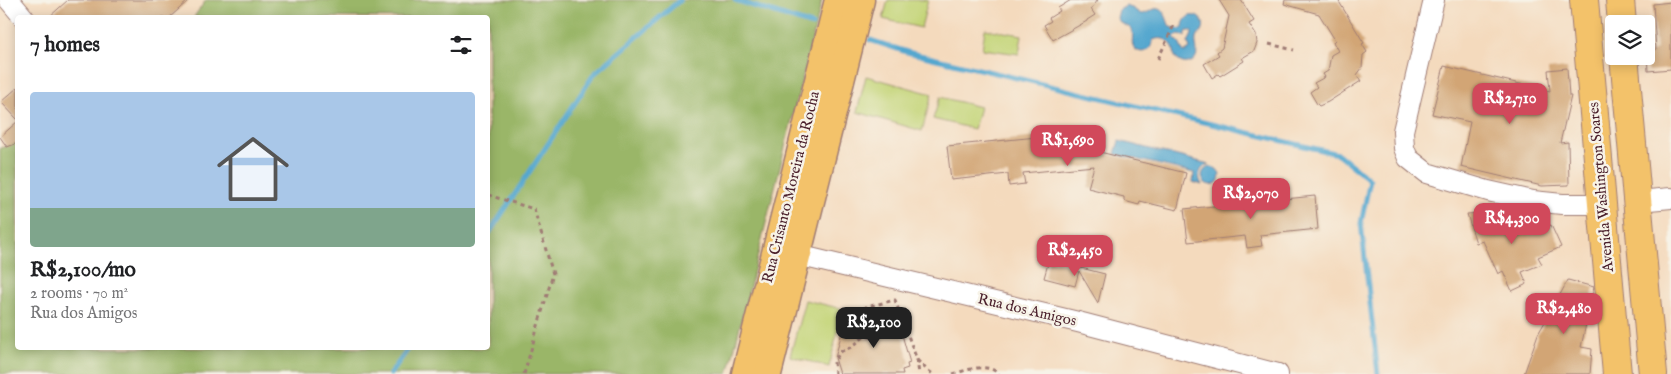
<!DOCTYPE html>
<html lang="en">
<head>
<meta charset="utf-8">
<style>
  body { margin:0; font-family:"IM FELL English",serif; background:#f6f6f6; color:#202124; height:100vh; display:flex; flex-direction:column; font-size:19px; white-space:nowrap }
  * { box-sizing:border-box; margin:0 }
  p { font-size:16px; color:#757577 }
  .icon { flex:none; width:28px; height:28px; fill:none; stroke:currentColor; stroke-width:2; stroke-linecap:round; stroke-linejoin:round }
  .map { position:relative; flex:1; overflow:hidden }
  .panel { position:absolute; left:15px; top:15px; width:475px; height:335px; display:flex; flex-direction:column; background:#fff; border-radius:5px; box-shadow:0 2px 12px #0003 }
  .panel>* { flex:none }
  .controls { position:absolute; left:1605px; top:15px; display:grid; gap:10px }
  .controls a { display:grid; place-items:center; width:50px; height:50px; border-radius:5px; background:#fff; box-shadow:0 2px 12px #0003; font-size:25px }
  .price { position:absolute; translate:-50% -42px; padding:0 11px; border-radius:10px; background:#d1495b; color:#fff; font-size:16px; line-height:32px; filter:drop-shadow(0 1px 2px #0008) }
  .price::after { content:''; position:absolute; left:50%; top:30px; width:15px; height:11px; margin-left:-8px; background:inherit; clip-path:polygon(0 0,100% 0,50% 100%) }
  .price.on { background:#222; color:#fff }
  ul { padding:0; list-style:none }
  li { display:grid; align-content:center; gap:10px; height:265px; padding:0 15px }
  li span { display:grid; place-items:center; height:155px; border-radius:5px; color:#555 }
  li>.icon { margin-inline-start:auto }
  span .icon { width:90px; height:90px; fill:#fffc; stroke-width:1 }
  li b { font-size:21px }
  h2 { display:flex; justify-content:space-between; align-items:center; height:60px; padding:0 15px; font-size:21px }
  .map>svg:first-child { display:block }
  .green { fill:#c3d476; stroke:#867a50 }
  .forest { fill:#9ab667; stroke:#726a49 }
  .water { fill:#54a7cf; stroke:#4f637d; fill-rule:evenodd }
  .lines { fill:none; stroke-linecap:round; stroke-linejoin:round }
  .stream { stroke:#54a7cf; stroke-width:5 }
  .building { fill:#d2a575 }
  .minor-casing { stroke:#9f7c74; stroke-width:22 }
  .major-casing { stroke:#9f7c74; stroke-width:29 }
  .highway-casing { stroke:#9f7c74; stroke-width:30 }
  .path { stroke:#9f7c74; stroke-width:3; stroke-dasharray:4 4; stroke-linecap:butt }
  .minor { stroke:#fff; stroke-width:20 }
  .major { stroke:#f3c26a; stroke-width:26 }
  .highway { stroke:#f3c26a; stroke-width:28 }
  .labels { text-anchor:middle; dominant-baseline:central; stroke-width:5; stroke-linejoin:round; paint-order:stroke }
  .street-label { font-size:15px; fill:#4a1f2b; stroke:#f7f3e8 }
</style>
</head>
<body>
<div class="map">
<svg width="1671" height="374" viewBox="0 0 1671 374">
  <rect width="100%" height="100%" fill="#f7f3e8"/>
  <filter id="ink" filterUnits="userSpaceOnUse"><feTurbulence type="fractalNoise" baseFrequency=".02" numOctaves="2"/><feDisplacementMap in="SourceGraphic" scale="10" xChannelSelector="R" yChannelSelector="G"/><feConvolveMatrix kernelMatrix="1 2 1 2 8 2 1 2 1" color-interpolation-filters="sRGB"/></filter>
  <filter id="wash" filterUnits="userSpaceOnUse"><feTurbulence type="fractalNoise" baseFrequency=".0096" numOctaves="4" result="noise"/><feDisplacementMap in="SourceGraphic" scale="20" xChannelSelector="R" yChannelSelector="G"/><feGaussianBlur stdDeviation="1.12" result="paint"/><feColorMatrix in="noise" values="0 0 0 0 0 0 0 0 0 0 0 0 0 0 0 0 0 1.4 0 .05"/><feComposite in="paint" operator="in"/></filter>
  <g filter="url(#wash)">
    <rect width="100%" height="100%" fill="#f4dabd"/>
    <g class="green">
      <path d="M888,0h40l-7,28 -38,-9z"/>
      <path d="M985,29l37,6 -3,19 -37,-5z"/>
      <path d="M866,76l66,18 -10,37 -65,-19z"/>
      <path d="M940,97l40,10 -6,22 -41,-10z"/>
      <path d="M805,300l38,9 -14,58 -39,-11z"/>
    </g>
    <path class="forest" d="M206,0h616l-94,374h-728v-226l17,-5 1,205h470v-330l-294,-1z"/>
    <g class="water">
      <path d="M1126,6l6,2 9,6c5,0 6,-2 11,-4 13,-6 14,9 18,17l9,2 4,-2c2,-21 27,-9 19,4 -2,3 -4,4 -6,7 -1,5 1,10 1,15 -1,11 -15,14 -21,5 -3,-4 -1,-3 -2,-7 -2,-11 -12,-15 -21,-11 -1,3 -1,6 -3,8 -4,6 -14,5 -17,-2 -2,-5 1,-10 -1,-16 -5,-6 -11,-4 -15,-12l2,-8zM1187,31h4l1,3 -4,9 2,6 -5,3 -2,-1 -4,-8 -5,-5 3,-3 8,1z"/>
      <path d="M1119,141l90,23c-10,4 -12,12 -7,21l-9,-3 1,-9 -79,-19z"/>
      <circle cx="1211" cy="176" r="9"/>
    </g>
    <g class="lines">
      <g class="stream">
        <path d="M735,0l77,25"/>
        <path d="M870,40l37,12 431,102 32,26 -9,43 17,151"/>
        <path d="M488,235l106,-161 86,-74"/>
        <path d="M390,374l19,-26"/>
      </g>
    </g>
    <g id="blocks">
      <g class="building">
        <path d="M68,0h121l-20,18h-121z"/>
        <path d="M1071,0h27l-7,9 4,6 -8,5v1l-34,19 -9,-15 7,-4 -2,-3 11,-7 -2,-3z"/>
        <path d="M1219,0h22l13,21 -5,3 7,11 1,8 -3,8 -12,7 2,3 -24,15 -2,-2 -6,4 -8,-14 15,-9 -2,-3 5,-4 7,-32z"/>
        <path d="M1285,0h53l26,43 -2,1 5,8 -4,3 -1,13 -5,7 4,6 -33,21 -9,4 -2,-2 -7,-12 7,-5 -3,-4 11,-6 -2,-3 5,-3 3,-16 7,-4 -5,-9 2,-2 -16,-26 -35,-10z"/>
        <path d="M1671,2v67l-23,2 -1,-17 9,-4 -3,-46z"/>
        <path d="M1444,66l106,25 -2,-21 19,-2 2,28h2l-11,47 8,-1 1,43 -27,1 -81,-19 9,-45 -38,-8z"/>
        <path d="M18,87v33l-17,-18z"/>
        <path d="M18,121v22l-11,4 -7,-10z"/>
        <path d="M1077,133l2,14 107,26 -9,37 -37,-9 -1,4 -15,-4v-4l-36,-9 6,-22 -71,7 2,11 -16,2 -1,-12 -57,6 -4,-34z"/>
        <path d="M1315,196l3,33 -58,6 2,11 -15,2 -2,-12 -57,6 -4,-33z"/>
        <path d="M1510,211l2,22 13,-6 4,7 22,-9 10,22 -23,10 4,7 -20,8 5,12 -15,7 -9,-20 -5,3 -15,-33 -7,2 -9,-29z"/>
        <path d="M1049,260l56,14 -7,29 -19,-32 -4,15 -31,-8z"/>
        <path d="M1568,280l26,7 -13,60 11,2 -2,25h-66l14,-40 11,-19 4,1 2,-12z"/>
        <path d="M885,309l2,6 5,-1 1,4 4,-1 13,46 -3,1 1,4 -6,2 1,4h-63l-5,-16 7,-26 31,7 -3,-11 3,-1 -4,-13z"/>
      </g>
    </g>
  </g>
  <g filter="url(#ink)">
    <use href="#blocks" fill-opacity="0" stroke="#9f7c74" stroke-width="1"/>
    <g class="lines">
      <g class="minor-casing">
        <g id="minor">
          <path d="M9,0l15,18"/>
          <path d="M1434,0l-31,131 1,17 4,10 19,15 61,18 45,10 29,3h40"/>
          <path d="M1638,201l33,-3"/>
          <path d="M785,252l293,70 200,52"/>
        </g>
      </g>
      <g class="major-casing">
        <g id="major">
          <path d="M745,374l93,-374"/>
          <path d="M768,374l93,-374"/>
        </g>
      </g>
      <g class="highway-casing">
        <g id="highway">
          <path d="M1584,0l33,374"/>
          <path d="M1620,0l2,24"/>
          <path d="M1624,56l29,318"/>
        </g>
      </g>
      <g class="path">
        <path d="M1269,44l25,6"/>
        <path d="M1158,59l16,-34"/>
        <path d="M488,195l46,14 19,65 -29,100"/>
        <path d="M917,360l10,10 6,4"/>
        <path d="M835,374l-1,-12 6,-10 13,-6 13,-11v-28l29,-7 22,60 2,14"/>
        <path d="M953,374c14,-4 34,-12 46,0"/>
      </g>
      <use href="#minor" class="minor"/>
      <use href="#major" class="major"/>
      <use href="#highway" class="highway"/>
    </g>
  </g>
  <g class="labels">
    <g class="street-label">
      <text transform="translate(791 187) rotate(-76)">Rua Crisanto Moreira da Rocha</text>
      <text transform="translate(1601 187) rotate(-95)">Avenida Washington Soares</text>
      <text transform="translate(1027 310) rotate(13)">Rua dos Amigos</text>
    </g>
  </g>
</svg>
<div class="controls">
<a><svg class="icon" aria-label="layers" viewBox="0 0 24 24"><path d="M12 4l9 5-9 5-9-5zM3 14l9 5 9-5"/></svg></a>
</div>
<b class="price" style="left:1510px;top:125px">R$2,710</b>
<b class="price" style="left:1068px;top:167px">R$1,690</b>
<b class="price" style="left:1251px;top:220px">R$2,070</b>
<b class="price" style="left:1512px;top:245px">R$4,300</b>
<b class="price" style="left:1075px;top:277px">R$2,450</b>
<b class="price" style="left:1564px;top:335px">R$2,480</b>
<b class="price on" style="left:874px;top:349px">R$2,100</b>
<section class="panel">
<h2>7 homes<svg class="icon" aria-label="filters" viewBox="0 0 24 24"><path d="M4 7h16M4 17h16"/><circle cx="9" cy="7" r="2"/><circle cx="15" cy="17" r="2"/></svg></h2>
<ul>
<li><span style="background:linear-gradient(#a9c7e8 75%,#7fa58c 0)"><svg class="icon" aria-label="home" viewBox="0 0 24 24"><path d="M3 11l9-7 9 7M6 9v11h12V9"/></svg></span><div><b>R$2,100/mo</b><p>2 rooms · 70 m²</p><p>Rua dos Amigos</p></div></li>
</ul>
</section>
</div>
</body>
</html>
